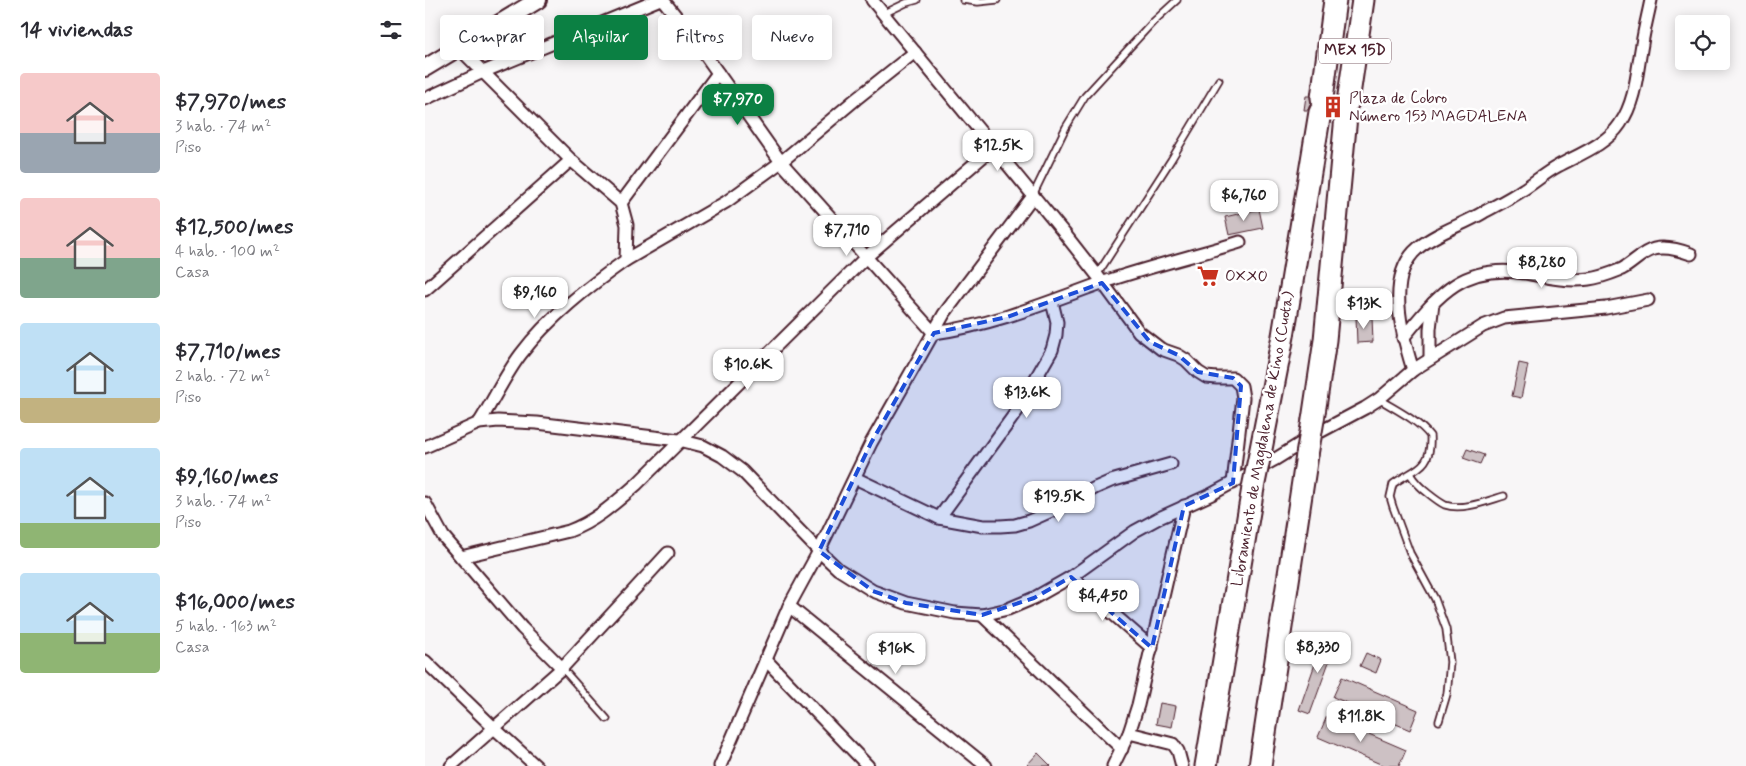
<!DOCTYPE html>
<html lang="es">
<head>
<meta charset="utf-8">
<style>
  body { margin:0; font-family:Mynerve,sans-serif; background:#f7f7f7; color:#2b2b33; height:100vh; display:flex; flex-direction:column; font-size:19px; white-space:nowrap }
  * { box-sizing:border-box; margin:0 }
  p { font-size:16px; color:#7c7c81 }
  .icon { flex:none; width:28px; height:28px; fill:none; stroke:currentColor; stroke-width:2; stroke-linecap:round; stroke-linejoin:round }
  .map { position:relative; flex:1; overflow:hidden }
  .drawer { display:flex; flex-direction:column; background:#fff; width:425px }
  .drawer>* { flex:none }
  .banner { position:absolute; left:15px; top:15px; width:475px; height:45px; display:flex; gap:10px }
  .controls { position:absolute; left:1250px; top:15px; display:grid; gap:10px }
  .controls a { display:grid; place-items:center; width:55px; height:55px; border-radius:5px; background:#fff; box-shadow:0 2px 12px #0003; font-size:25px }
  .price { position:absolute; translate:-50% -42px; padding:0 11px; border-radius:10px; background:#fff; color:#222; font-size:16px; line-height:32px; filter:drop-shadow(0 1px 2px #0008) }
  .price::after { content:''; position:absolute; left:50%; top:30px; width:15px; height:11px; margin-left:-8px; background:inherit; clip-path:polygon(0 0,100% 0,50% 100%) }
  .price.selected { background:#0b8043; color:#fff }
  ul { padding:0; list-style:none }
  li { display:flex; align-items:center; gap:15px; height:125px; padding:0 20px }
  li span { display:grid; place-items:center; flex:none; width:140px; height:100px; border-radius:5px; color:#555 }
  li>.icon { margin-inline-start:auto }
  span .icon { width:60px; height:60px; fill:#fffc; stroke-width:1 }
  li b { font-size:21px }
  h2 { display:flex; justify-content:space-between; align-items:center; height:60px; padding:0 20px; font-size:21px }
  .pill { padding:0 18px; border-radius:5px; background:#fff; box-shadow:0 2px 12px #0003; font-size:18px; line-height:45px }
  .pill.selected { background:#0b8043; color:#fff }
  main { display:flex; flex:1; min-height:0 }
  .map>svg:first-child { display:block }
  .building { fill:#cdc1c4; stroke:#4a1f2b }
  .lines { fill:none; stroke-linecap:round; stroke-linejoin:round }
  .lane-casing { stroke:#4a1f2b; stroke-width:9 }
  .street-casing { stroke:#4a1f2b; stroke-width:15 }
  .secondary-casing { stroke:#4a1f2b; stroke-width:20 }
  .highway-casing { stroke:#4a1f2b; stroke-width:25 }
  .lane { stroke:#fff; stroke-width:5.5 }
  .street { stroke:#fff; stroke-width:11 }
  .secondary { stroke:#fff; stroke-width:16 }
  .highway { stroke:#fff; stroke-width:21 }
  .highway-bridge-casing { stroke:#4a1f2b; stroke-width:25; stroke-linecap:butt }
  .highway-bridge { stroke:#fff; stroke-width:21 }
  .marked { fill:#1d4ed8; fill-opacity:0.2; stroke:#1d4ed8; stroke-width:4; stroke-dasharray:10 6; stroke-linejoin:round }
  .labels { text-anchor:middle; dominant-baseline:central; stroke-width:5; stroke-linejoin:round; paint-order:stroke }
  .shield { fill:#fff; stroke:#80626b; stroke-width:1 }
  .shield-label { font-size:15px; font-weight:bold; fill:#4a1f2b }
  .poi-label { font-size:16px; fill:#4a1f2b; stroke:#fff; text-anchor:start }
  .street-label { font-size:16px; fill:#4a1f2b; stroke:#fff }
</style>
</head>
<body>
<main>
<section class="drawer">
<h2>14 viviendas<svg class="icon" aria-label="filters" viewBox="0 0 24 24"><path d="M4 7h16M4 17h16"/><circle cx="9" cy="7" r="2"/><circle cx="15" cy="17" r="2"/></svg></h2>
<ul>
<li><span style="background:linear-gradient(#f6c9c9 60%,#9aa5b1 0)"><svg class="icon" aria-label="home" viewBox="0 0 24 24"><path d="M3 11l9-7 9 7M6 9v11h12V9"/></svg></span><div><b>$7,970/mes</b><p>3 hab. · 74 m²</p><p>Piso</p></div></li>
<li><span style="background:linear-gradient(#f6c9c9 60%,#7fa58c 0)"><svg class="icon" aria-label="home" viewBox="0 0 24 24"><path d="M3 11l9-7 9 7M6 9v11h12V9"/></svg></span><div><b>$12,500/mes</b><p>4 hab. · 100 m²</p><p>Casa</p></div></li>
<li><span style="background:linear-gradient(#bfe0f5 75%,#c2b280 0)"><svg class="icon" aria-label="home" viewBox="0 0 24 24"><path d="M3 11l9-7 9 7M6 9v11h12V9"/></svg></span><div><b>$7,710/mes</b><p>2 hab. · 72 m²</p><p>Piso</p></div></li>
<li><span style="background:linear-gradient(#bfe0f5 75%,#8fb573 0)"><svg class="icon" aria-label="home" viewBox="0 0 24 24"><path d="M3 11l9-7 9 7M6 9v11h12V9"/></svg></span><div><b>$9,160/mes</b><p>3 hab. · 74 m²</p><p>Piso</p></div></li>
<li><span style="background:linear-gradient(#bfe0f5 60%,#8fb573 0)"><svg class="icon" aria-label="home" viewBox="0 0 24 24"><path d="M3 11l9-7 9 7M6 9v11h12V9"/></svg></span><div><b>$16,000/mes</b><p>5 hab. · 163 m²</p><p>Casa</p></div></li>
</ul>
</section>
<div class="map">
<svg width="1321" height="766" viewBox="0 0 1321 766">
  <rect width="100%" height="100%" fill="#f8f6f7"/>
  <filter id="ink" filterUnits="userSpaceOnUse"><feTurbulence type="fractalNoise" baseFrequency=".02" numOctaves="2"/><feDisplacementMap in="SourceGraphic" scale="10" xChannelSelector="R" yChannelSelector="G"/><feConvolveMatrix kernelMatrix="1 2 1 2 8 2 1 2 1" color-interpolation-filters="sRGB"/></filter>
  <g filter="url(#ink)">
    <g class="building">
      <path d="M881,96h4l1,8 -3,6h-4z"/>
      <path d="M834,209l4,19 -34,7 -4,-18z"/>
      <path d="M931,317h16l1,25 -16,1z"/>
      <path d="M1094,363l9,2 -7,33 -9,-2z"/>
      <path d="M1042,449l17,6 -4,9 -17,-6z"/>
      <path d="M900,635l12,5 -27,74 -11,-4z"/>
      <path d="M941,653l15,7 -5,13 -16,-7z"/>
      <path d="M917,677l76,33 -8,20 -77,-33z"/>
      <path d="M735,703l16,3 -4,21 -16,-3z"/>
      <path d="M902,716l79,34 -7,16h-14l-67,-29z"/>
      <path d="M613,753l13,13h-25z"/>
    </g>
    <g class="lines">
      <g class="lane-casing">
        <g id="lane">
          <path d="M538,0l15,2 19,-2"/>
          <path d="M458,14l23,-11 11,-3"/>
          <path d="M608,195l33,-68 19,-31 68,-74 24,-22"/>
          <path d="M672,275l74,-115 48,-80"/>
          <path d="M954,399c17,11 39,21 51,37 2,33 -15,32 -37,48l-3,13 3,10 17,46 25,46 11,30 4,33 -3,32 -8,27"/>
          <path d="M985,474c5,8 11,14 19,20 5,4 10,8 16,11 17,6 42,-4 59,-9"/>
          <path d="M137,668l45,51"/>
        </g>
      </g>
      <g class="street-casing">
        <g id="street">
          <path d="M238,0l31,39 87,123 153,171c59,-8 112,-30 167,-50 46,-16 93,-27 139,-41"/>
          <path d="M447,0l192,233 33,42 42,57 22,17 17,6 8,5 12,12 8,5 11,1h16l8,8 2,12 -10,85"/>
          <path d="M34,48l112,112 50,43 6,22 -1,35c-38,27 -77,57 -105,94 -16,21 -28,47 -42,69"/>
          <path d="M0,99l58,-27 175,-72"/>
          <path d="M196,203l97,-130"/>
          <path d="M201,260l100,-58 55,-40 75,-63 59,-47"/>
          <path d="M0,290l146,-130"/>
          <path d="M978,338c36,-44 60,-75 122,-65 21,4 43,9 64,6 11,-1 23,-6 33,-10 11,-6 20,-17 32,-20 12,-3 26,1 37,5"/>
          <path d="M1005,359v-30l3,-26"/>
          <path d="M988,370c-11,-35 -28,-94 5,-122 19,-16 45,-23 66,-36 13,-7 27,-14 40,-23 11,-7 21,-16 34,-23 20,-11 49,-22 62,-42 16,-23 17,-53 22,-80 2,-14 6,-29 9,-44"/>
          <path d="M0,447l54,-24 19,-2 39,2 142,17 24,6 19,10 20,15 77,80 19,18 35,22 33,12 49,10 27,2 26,-6 26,-11 37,-21 64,-46 24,-13 53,-24 62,-34 42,-26 49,-26 14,-9 34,-29 70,-44 21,-8 102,-10 42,-8"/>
          <path d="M430,478l84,40 44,8h17l15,-1 14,-4 29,-13 37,-20 16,-7 60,-17"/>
          <path d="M0,503l18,33 18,21 61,71 40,40"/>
          <path d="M514,518l78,-107 35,-61 4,-15 1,-13 -5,-20"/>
          <path d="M36,557l108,-26c27,-10 46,-28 68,-47l228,-226 129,-111"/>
          <path d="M646,577l81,71"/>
          <path d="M364,606l197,160"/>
          <path d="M557,615l140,134"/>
          <path d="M340,659l103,107"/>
          <path d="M0,661l69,67 42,38"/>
          <path d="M704,733l44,11 5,7 4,15"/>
          <path d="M26,766l111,-98 106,-115"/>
          <path d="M295,766l69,-160 30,-55 52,-108 73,-129 89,-118"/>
          <path d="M688,766l16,-33 9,-28 46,-199"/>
        </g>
      </g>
      <g class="secondary-casing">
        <path id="secondary" d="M0,68l113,-68"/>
      </g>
      <g class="highway-casing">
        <g id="highway">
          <path d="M897,98l13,-98"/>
          <path d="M923,102l15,-102"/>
          <path d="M888,420l12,-80 21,-224"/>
          <path d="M835,454l23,-118 37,-224"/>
          <path d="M781,766l47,-278"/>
          <path d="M835,766l47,-311"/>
        </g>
      </g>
      <use href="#lane" class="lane"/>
      <use href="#street" class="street"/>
      <use href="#secondary" class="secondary"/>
      <use href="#highway" class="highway"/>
      <g class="highway-bridge-casing">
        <g id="highway-bridge">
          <path d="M882,455l6,-35"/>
          <path d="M828,488l7,-34"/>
        </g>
      </g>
      <use href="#highway-bridge" class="highway-bridge"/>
    </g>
  </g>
  <path class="marked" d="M677,283l48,59 28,13 20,17 35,6 8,8 -8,97 -49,23 -32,142 -81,-71 -37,21 -52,17 -76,-12 -33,-12 -54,-40 52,-108 63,-110 73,-16z"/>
  <defs>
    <g id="building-bare" transform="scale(1.725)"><path d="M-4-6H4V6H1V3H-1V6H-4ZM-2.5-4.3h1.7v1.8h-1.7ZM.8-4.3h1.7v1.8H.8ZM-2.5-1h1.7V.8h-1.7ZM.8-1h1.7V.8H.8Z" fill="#c8321e" stroke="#fff" stroke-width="2.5" paint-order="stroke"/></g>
    <g id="supermarket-bare" transform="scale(1.725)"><path d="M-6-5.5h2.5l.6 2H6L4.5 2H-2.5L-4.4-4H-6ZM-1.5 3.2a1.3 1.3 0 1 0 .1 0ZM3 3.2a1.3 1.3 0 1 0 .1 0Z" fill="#c8321e" stroke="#fff" stroke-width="2.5" paint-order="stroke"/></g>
  </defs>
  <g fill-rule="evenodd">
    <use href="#building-bare" x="908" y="107"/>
    <use href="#supermarket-bare" x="783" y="276"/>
  </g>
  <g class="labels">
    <rect class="shield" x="894" y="38.5" width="72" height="25" rx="4"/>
    <g class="shield-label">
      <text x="930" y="51">MEX 15D</text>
    </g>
    <g class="poi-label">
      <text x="924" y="98">Plaza de Cobro<tspan x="924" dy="18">Número 153 MAGDALENA</tspan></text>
      <text x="800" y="276">OXXO</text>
    </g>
    <g class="street-label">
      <text transform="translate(838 439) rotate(-80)">Libramiento de Magdalena de Kino (Cuota)</text>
    </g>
  </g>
</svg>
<div class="controls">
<a><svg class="icon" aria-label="locate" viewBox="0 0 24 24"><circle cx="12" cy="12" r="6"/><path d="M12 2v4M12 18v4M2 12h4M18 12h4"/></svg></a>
</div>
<b class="price selected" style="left:313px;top:126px">$7,970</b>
<b class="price" style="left:573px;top:172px">$12.5K</b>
<b class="price" style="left:819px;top:222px">$6,760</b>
<b class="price" style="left:422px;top:257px">$7,710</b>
<b class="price" style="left:1117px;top:289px">$8,280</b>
<b class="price" style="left:110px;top:319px">$9,160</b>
<b class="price" style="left:939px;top:330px">$13K</b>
<b class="price" style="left:323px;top:391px">$10.6K</b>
<b class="price" style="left:602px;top:419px">$13.6K</b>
<b class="price" style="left:634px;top:523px">$19.5K</b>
<b class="price" style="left:678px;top:622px">$4,450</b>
<b class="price" style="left:893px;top:674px">$8,330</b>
<b class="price" style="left:471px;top:675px">$16K</b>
<b class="price" style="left:936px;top:743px">$11.8K</b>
<div class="banner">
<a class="pill">Comprar</a>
<a class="pill selected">Alquilar</a>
<a class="pill">Filtros</a>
<a class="pill">Nuevo</a>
</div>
</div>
</main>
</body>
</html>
